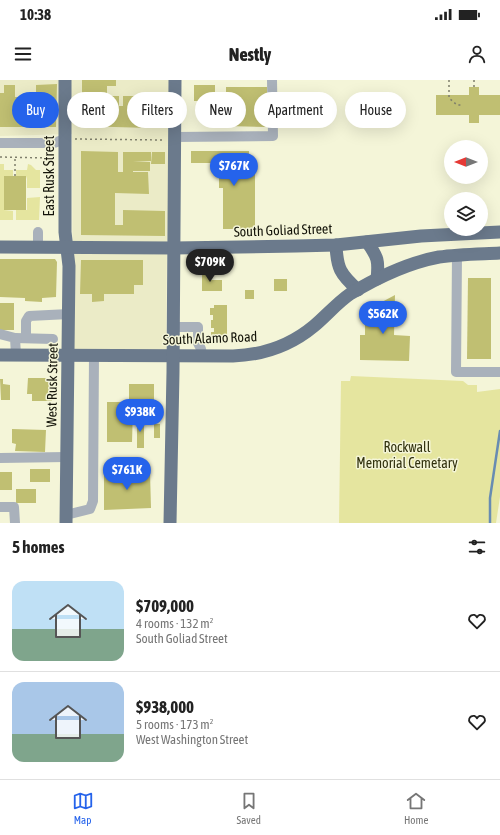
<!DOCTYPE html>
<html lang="en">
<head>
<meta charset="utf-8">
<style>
  body { margin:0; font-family:"Asap Condensed",sans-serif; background:#f6f6f6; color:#222; height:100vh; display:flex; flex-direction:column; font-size:15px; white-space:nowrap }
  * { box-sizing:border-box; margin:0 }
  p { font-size:13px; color:#767676 }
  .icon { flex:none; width:22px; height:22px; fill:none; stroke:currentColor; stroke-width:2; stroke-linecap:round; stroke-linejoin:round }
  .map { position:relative; height:443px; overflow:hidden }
  .side { display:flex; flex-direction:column; background:#fff; flex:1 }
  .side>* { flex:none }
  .banner { position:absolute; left:12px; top:12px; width:476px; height:36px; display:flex; gap:8px }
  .needle { width:26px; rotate:270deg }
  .buttons { position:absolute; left:444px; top:60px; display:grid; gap:8px }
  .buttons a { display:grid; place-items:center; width:44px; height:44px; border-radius:50%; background:#fff; box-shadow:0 4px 16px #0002; font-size:20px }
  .price { position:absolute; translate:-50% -34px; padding:0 9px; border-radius:14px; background:#2563eb; color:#fff; font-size:13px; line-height:26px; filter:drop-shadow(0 1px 2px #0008) }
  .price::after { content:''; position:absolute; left:50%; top:24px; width:12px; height:9px; margin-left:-6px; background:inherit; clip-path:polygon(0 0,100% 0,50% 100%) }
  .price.active { background:#222; color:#fff }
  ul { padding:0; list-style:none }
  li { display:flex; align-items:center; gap:12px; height:100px; padding:0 12px }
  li+li { border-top:1px solid #e0e0e0 }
  li span { display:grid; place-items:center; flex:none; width:112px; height:80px; border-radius:12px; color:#555 }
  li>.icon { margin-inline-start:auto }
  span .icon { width:48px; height:48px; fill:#fffc; stroke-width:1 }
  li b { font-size:17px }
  h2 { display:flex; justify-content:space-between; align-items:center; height:48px; padding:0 12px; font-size:17px }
  .tag { padding:0 14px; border-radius:18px; background:#fff; box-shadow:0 4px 16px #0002; font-size:14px; line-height:36px }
  .tag.active { background:#2563eb; color:#fff }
  .status { display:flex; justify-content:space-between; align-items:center; height:28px; padding:0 20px; background:#fff; direction:ltr }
  .status svg { height:11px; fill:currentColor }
  header { display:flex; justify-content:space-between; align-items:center; height:52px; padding:0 12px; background:#fff; font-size:18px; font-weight:800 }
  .dock { display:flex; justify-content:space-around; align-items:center; height:56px; border-top:1px solid #e0e0e0; background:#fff; font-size:11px; color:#767676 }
  .dock a { display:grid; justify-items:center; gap:2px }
  .dock .active { color:#2563eb }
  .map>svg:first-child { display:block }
  .built { fill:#ebebc7 }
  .green { fill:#e5e59f }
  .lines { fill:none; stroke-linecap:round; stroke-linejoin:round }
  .stream { stroke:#688cb2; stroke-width:2.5 }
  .building { fill:#c0bf72 }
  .path { stroke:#7e7e6b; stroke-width:1.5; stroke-dasharray:2 3; stroke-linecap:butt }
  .minor { stroke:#a9b1bb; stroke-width:10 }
  .major { stroke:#6b7a8c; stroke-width:13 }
  .labels { text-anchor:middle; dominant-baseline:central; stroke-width:3; stroke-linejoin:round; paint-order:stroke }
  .street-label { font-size:14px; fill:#131309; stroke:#f4f5d8 }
  .park-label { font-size:14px; fill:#31310e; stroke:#f4f5d8 }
</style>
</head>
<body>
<div class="status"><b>10:38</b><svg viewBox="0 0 49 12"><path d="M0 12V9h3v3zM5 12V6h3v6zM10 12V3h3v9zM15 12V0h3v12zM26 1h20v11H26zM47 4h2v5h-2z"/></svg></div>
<header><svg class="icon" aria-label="menu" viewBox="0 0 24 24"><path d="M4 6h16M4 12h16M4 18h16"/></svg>Nestly<svg class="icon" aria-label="person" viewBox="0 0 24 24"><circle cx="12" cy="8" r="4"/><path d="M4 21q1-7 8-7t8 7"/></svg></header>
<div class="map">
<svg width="500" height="443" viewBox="0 0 500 443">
  <rect width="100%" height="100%" fill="#f4f5d8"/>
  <path class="built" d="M0,0h170l1,52 -4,111 -1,109 -93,-1 -1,-217 -72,2z"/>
  <g class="green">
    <path d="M0,84h4v6h9v6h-9v34l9,1v9h-13z"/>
    <path d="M28,84l3,1 5,5h4v18h-13v-9l-1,-3h-10v-6h11z"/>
    <path d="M40,117l-1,23h-23v-10h11v-12z"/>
    <path d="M351,296l112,5 5,4h9v7l23,-3v108l-4,26h-157l2,-142h9z"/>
  </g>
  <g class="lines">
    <path class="stream" d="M490,443v-25l10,-67"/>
  </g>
  <g class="building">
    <path d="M82,0h34v6h-9v10h12v10h4v-10h27v32l-71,-2v-20h3z"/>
    <path d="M57,4l-1,43h-56v-34h4v-8h11v12h21v-12z"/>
    <rect x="194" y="5" width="21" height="16"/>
    <path d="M226,7h41v40l-41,-1z"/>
    <path d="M469,7h10v8h21v20h-21v8h-10v-8h-33v-20h33z"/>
    <path d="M81,71l37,1v20h5v-20h28v9h-18l17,1v9h-17v1h15l1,22 -34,-1v32h8v-15l42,1v25l-84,-1z"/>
    <path d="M191,71h58v11l-4,1v5l10,1v60h-32v-41h-4v-12h4v-7h13v-6h-45z"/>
    <path d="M152,72h13v12h-14z"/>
    <rect x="4" y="96" width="22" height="34"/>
    <path d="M0,179h55l2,3 -1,35 -14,1v4l-17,-1v-3l-25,-1z"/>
    <path d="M81,180h62v25h-9v9h-30v7l-12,1v-8h-12z"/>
    <path d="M202,190h6l3,10h11v11h-20z"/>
    <path d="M468,198h23v81h-24z"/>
    <rect x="274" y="199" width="13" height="12"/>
    <rect x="245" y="210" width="9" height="9"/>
    <path d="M395,215l-1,40 16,1 -1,25 -49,-1v-25h5v-24z"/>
    <rect x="0" y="223" width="14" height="27"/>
    <path d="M214,225h13v38h-13v-3h-3v-8h3v-4h-3v-8h2v-5h-3v-7h4z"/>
    <path d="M28,298h24v23h-20v-7h-5z"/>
    <path d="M0,299h3v5l7,1v15h-9z"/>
    <path d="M129,304h25v25h-21l-1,33h-25v-40h22z"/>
    <rect x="137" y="338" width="7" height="30"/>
    <rect x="154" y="344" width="6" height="14"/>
    <path d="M12,349l34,1 -1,22 -30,-1 1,-7 -4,-1z"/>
    <rect x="30" y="389" width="20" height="13"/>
    <rect x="0" y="392" width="12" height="18"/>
    <path d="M104,392h46l1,36 -47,2z"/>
    <rect x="16" y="409" width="20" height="14"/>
  </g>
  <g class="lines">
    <g class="path">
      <path d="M449,0v18l8,7h4"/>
      <path d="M474,0v7"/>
      <path d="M75,59l88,1"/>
      <path d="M0,77l48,1 3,-5"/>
      <path d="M15,96v-19"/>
    </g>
    <g class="minor">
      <path d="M175,57l98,-1 -1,-56"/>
      <path d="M0,63h54l11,-4"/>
      <path d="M38,167v-15"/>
      <path d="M457,175l-1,117h44"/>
      <path d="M173,247h25v16l3,6 1,6"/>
      <path d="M0,254l15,4 1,17"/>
      <path d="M15,258l38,1"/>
      <path d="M26,258v-17l3,-5 40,-2"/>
      <path d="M0,378l66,-1"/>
      <path d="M0,427h14l1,16"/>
      <path d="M66,435l24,-6 3,-8 1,-146"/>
    </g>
    <g class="major">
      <path d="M65,0v152l4,34 -3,257"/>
      <path d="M367,162c11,15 12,19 10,37"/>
      <path d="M336,165c1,23 4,29 22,45"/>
      <path d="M0,167l174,1 122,-2 40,-1 85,-9 79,-4"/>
      <path d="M0,275l233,1c30,-1 57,-10 81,-30 12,-10 23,-23 36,-32 28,-17 57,-31 89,-37 20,-3 41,-3 61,-4"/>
      <path d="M170,443l3,-151 2,-292"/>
    </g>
  </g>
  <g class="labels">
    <g class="street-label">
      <text transform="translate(49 96) rotate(-90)">East Rusk Street</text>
      <text transform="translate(283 150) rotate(-2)">South Goliad Street</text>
      <text transform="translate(210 258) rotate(-2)">South Alamo Road</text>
      <text transform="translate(52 305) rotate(-89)">West Rusk Street</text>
    </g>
    <g class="park-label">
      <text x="407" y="367">Rockwall<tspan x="407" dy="16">Memorial Cemetary</tspan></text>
    </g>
  </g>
</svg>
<div class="buttons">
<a><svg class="needle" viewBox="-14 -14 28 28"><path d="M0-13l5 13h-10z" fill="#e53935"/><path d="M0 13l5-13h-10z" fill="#767676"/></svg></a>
<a><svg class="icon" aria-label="layers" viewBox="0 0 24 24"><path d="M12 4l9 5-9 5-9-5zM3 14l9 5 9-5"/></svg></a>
</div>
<b class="price" style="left:234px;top:107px">$767K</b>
<b class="price active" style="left:210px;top:203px">$709K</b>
<b class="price" style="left:383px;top:255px">$562K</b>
<b class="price" style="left:140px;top:353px">$938K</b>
<b class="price" style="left:127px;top:411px">$761K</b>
<div class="banner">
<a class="tag active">Buy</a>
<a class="tag">Rent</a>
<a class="tag">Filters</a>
<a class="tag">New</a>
<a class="tag">Apartment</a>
<a class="tag">House</a>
</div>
</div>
<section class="side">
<h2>5 homes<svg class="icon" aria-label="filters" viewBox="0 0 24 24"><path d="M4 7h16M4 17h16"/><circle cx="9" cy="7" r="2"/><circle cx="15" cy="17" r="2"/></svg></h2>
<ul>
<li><span style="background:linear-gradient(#bfe0f5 60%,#7fa58c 0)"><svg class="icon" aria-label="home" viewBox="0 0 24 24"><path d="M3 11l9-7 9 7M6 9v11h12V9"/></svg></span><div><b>$709,000</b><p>4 rooms · 132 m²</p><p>South Goliad Street</p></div><svg class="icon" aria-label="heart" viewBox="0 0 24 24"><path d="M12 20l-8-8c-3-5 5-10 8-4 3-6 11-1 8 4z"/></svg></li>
<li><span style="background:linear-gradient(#a9c7e8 65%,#7fa58c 0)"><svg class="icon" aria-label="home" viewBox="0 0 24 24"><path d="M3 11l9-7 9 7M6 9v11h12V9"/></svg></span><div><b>$938,000</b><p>5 rooms · 173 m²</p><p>West Washington Street</p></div><svg class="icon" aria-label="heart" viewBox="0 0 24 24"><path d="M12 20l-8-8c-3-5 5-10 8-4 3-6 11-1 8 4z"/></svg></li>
</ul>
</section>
<nav class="dock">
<a class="active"><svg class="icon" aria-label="map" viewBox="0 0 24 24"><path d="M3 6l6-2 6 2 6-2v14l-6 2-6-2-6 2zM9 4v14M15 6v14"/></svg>Map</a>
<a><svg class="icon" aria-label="saved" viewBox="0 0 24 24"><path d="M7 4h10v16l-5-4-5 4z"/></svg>Saved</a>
<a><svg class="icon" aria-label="home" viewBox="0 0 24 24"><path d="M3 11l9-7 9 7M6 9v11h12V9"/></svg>Home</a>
</nav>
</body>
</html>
